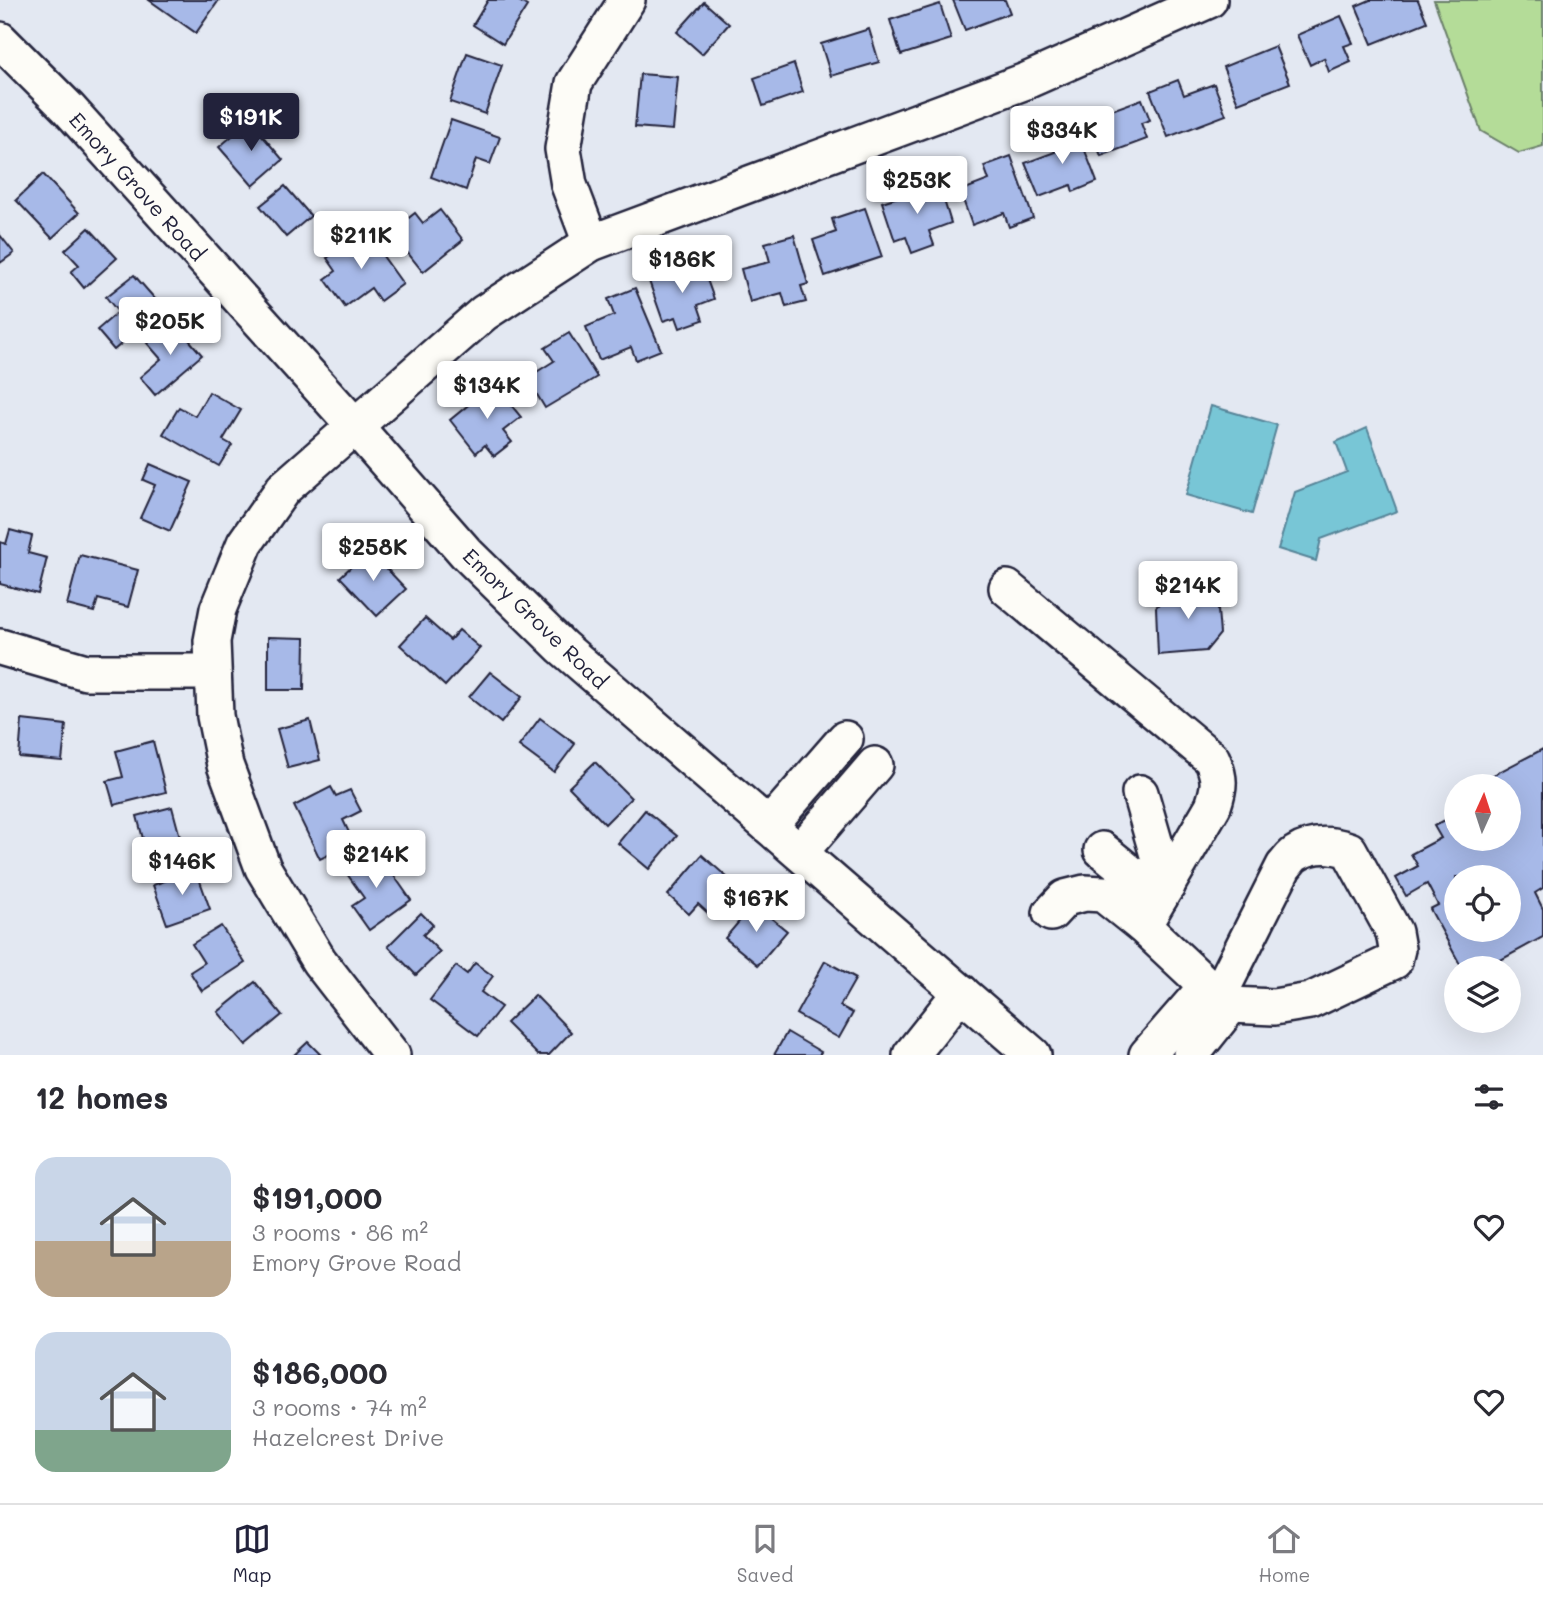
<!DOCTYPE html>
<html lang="en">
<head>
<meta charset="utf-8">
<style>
  body { margin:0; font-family:Mali,sans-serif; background:#f2f2f3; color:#2b2b33; height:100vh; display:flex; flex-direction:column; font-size:26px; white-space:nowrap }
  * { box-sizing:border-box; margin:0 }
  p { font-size:23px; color:#7c7c81 }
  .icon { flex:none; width:38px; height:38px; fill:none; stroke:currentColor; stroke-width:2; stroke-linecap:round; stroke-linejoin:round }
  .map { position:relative; height:1055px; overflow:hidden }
  .drawer { display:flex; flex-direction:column; background:#fff; flex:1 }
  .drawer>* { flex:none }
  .needle { width:46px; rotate:3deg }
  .fabs { position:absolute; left:1444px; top:774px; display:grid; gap:14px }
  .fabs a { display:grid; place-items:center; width:77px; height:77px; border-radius:50%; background:#fff; box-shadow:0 7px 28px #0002; font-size:35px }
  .price { position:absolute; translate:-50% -60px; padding:0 16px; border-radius:7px; background:#fff; color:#222; font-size:23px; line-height:46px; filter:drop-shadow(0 2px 4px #0008) }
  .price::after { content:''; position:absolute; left:50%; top:42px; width:21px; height:16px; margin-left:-10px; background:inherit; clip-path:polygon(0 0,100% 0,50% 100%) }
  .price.selected { background:#22223b; color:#fff }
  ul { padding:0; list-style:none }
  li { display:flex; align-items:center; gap:21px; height:175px; padding:0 35px }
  li span { display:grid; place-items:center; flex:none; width:196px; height:140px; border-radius:21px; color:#555 }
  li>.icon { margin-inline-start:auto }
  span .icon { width:84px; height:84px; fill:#fffc; stroke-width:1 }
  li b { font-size:30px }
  h2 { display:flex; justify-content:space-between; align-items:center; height:84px; padding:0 35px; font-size:30px }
  .menu { display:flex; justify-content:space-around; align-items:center; height:98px; border-top:2px solid #e1e1e2; background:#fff; font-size:19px; color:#7c7c81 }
  .menu a { display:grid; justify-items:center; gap:4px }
  .menu .selected { color:#22223b }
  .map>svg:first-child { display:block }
  .green { fill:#b4dc98; stroke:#6b7f6a; stroke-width:2 }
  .water { fill:#78c6d6; stroke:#568498; stroke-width:2 }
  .building { fill:#a7b9e8; stroke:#22223b; stroke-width:2; fill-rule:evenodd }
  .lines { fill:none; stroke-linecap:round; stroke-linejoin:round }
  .minor-casing { stroke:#22223b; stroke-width:40 }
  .minor { stroke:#fdfcf7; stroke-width:35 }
  .labels { text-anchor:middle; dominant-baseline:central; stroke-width:7; stroke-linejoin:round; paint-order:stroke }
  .street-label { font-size:21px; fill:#22223b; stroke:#fdfcf7 }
</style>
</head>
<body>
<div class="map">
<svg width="1543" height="1055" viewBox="0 0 1543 1055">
  <rect width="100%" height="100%" fill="#e3e8f2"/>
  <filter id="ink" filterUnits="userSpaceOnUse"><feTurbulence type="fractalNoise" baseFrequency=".0143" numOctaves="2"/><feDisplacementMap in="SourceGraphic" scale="14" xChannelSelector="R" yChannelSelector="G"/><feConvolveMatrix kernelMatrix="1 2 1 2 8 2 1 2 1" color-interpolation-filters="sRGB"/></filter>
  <g filter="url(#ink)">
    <path class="green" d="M1434,0h109v146l-24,7 -38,-22z"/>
    <g class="water">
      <path d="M1211,406l66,19 -25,89 -66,-19z"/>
      <path d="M1367,428l30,83 -76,28 -5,22 -38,-12 17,-57 52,-20 -11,-30z"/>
    </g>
    <g class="building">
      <path d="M149,0h70l-23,33z"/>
      <path d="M488,0h29l10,6 -24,38 -30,-19z"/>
      <path d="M953,0h52l5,13 -45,17z"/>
      <path d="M1370,0h48l9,22 -55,22 -16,-38z"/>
      <path d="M704,2l25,22 -27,30 -25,-22z"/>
      <path d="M940,4l11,35 -50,16 -11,-35z"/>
      <path d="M1341,16l12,27 -9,3 7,16 -22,10 -5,-14 -14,7 -13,-30z"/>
      <path d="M869,29l10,33 -48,14 -10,-32z"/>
      <path d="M1275,46l15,37 -52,20 -15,-36z"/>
      <path d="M467,53l35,12 -17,49 -35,-12z"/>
      <path d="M794,64l9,28 -40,14 -9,-28z"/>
      <path d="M640,74l38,3 -5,53 -38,-3z"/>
      <path d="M1178,80l6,15 30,-11 12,31 -58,22 -18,-46z"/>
      <path d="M1142,99l8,21 -9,3 6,16 -46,17 -14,-37z"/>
      <path d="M451,120l49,17 -10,27 -14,-5 -10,31 -35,-13z"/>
      <path d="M250,121l33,39 -30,26 -34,-39z"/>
      <path d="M1076,127l21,55 -24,10 -2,-7 -32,12 -14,-34 30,-11 -6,-15z"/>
      <path d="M1011,156l22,62 -24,9 -5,-14 -32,12 -12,-34 29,-11 -5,-14z"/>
      <path d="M43,174l36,39 -27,25 -36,-38z"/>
      <path d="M939,184l12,39 -22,8 5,14 -22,8 -6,-16 -11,4 -13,-39z"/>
      <path d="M285,186l26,30 -25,21 -26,-31z"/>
      <path d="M865,208l17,49 -57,19 -12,-36 23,-8 -4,-13z"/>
      <path d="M440,210l23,30 -40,32 -32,-40 24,-19 8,10z"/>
      <path d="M89,228l28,30 -33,30 -13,-16 8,-7 -14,-15z"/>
      <path d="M365,231l38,53 -23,17 -9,-13 -26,19 -20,-28 11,-8 -9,-13z"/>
      <path d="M0,235l14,18 -14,10z"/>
      <path d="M794,235l14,49 -7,2 5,16 -20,5 -4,-14 -32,9 -9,-33 29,-7 -5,-19z"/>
      <path d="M701,263l13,36 -16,6 5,15 -23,8 -4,-11 -13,4 -14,-40z"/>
      <path d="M134,275l29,33 -49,42 -17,-20 21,-18 -12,-15z"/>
      <path d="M635,288l26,62 -25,10 -5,-13 -32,13 -13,-33 28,-12 -6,-16z"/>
      <path d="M173,321l29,34 -47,40 -15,-18 21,-18 -14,-16z"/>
      <path d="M569,333l28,44 -52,31 -18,-30 27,-17 -9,-13z"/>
      <path d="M494,384l27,33 -18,14 9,11 -18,14 -9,-11 -9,8 -26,-33z"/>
      <path d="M209,392l32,18 -18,30 9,5 -13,21 -56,-32 16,-27 16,9z"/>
      <path d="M150,464l42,18 -22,49 -30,-13 15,-33 -12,-5z"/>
      <path d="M10,530l22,6 -4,17 19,5 -9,36 -38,-10v-42l6,2z"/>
      <path d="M369,550l37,39 -29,27 -37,-39z"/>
      <path d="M80,555l58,15 -10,37 -30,-8 -4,13 -27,-7z"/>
      <path d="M1216,586l4,48 -14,17 -48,4 -2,-48 15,-17z"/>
      <path d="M425,618l25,22 9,-10 21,18 -35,38 -45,-41z"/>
      <path d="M268,637l37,1 -1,52h-36z"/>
      <path d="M490,672l32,25 -21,26 -32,-26z"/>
      <path d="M540,718l35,26 -21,28 -35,-26z"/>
      <path d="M22,720l44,5 -4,36 -43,-4z"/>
      <path d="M310,720l10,40 -32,8 -11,-39z"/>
      <path d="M153,741l13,51 -52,13 -7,-24 16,-4 -7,-26z"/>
      <path d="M1543,749v139l-8,5 8,16v28l-57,31h-24l-32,-59 8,-4 -11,-21 -21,12 -10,-18 22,-12 -7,-12 30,-16 -7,-12 22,-12v24h52v-52h-28l-2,-3zM1456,877h52v52h-52z"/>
      <path d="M595,762l36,36 -26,26 -36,-37z"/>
      <path d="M331,787l5,9 14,-6 11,21 -18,9 11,23 -34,16 -26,-53z"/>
      <path d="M172,807l11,41 -35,10 -11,-42z"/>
      <path d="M645,810l32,26 -28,33 -31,-26z"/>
      <path d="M376,850l35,50 -42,30 -17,-24 12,-8 -19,-27z"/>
      <path d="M702,855l34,30 -26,30 -12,-11 -9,10 -21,-19z"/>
      <path d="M196,870l14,39 -43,15 -14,-39z"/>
      <path d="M754,904l33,27 -29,34 -33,-27z"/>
      <path d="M421,913l12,12 -10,10 17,17 -24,23 -28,-29z"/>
      <path d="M221,926l24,37 -43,28 -12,-19 14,-9 -12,-19z"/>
      <path d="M825,961l31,17 -16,28 13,7 -14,25 -43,-24z"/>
      <path d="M475,963l18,13 -12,16 20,15 -23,29 -48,-36 26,-34 11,8z"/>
      <path d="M255,982l27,33 -36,30 -28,-33z"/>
      <path d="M535,995l36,37 -22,23h-11l-32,-32z"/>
      <path d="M787,1032l34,20 -2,3h-45z"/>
      <path d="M308,1042l13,13h-27z"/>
    </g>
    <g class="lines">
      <g class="minor-casing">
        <g id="minor">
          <path d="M0,40l68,68 286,317 112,128 96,94 471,408"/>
          <path d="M591,243l-22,-58 -6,-36 11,-66 53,-83"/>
          <path d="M1007,588l205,171c8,19 8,27 1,47l-70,120 64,60 24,19 43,2 36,-6 84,-40 3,-12 -3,-17 -45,-82c-17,-6 -36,-7 -52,3 -5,2 -9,9 -13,13l-65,129"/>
          <path d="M0,647l86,25h126"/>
          <path d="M1140,793l27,93"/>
          <path d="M769,826l76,-87"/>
          <path d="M1102,850l58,47"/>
          <path d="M800,852l75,-87"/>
          <path d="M1051,913l14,-15 20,-5 18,1 40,32"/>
          <path d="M392,1055l-73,-94 -56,-93 -38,-103 -10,-49 -3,-75 6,-32 27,-66 38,-54 201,-176 107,-70 435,-162 183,-81"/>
          <path d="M911,1055l50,-63"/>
          <path d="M1147,1055l60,-69"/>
          <path d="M1191,1055l40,-50"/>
        </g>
      </g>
      <use href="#minor" class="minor"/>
    </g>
  </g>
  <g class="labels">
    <g class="street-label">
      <text transform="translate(138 186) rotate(48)">Emory Grove Road</text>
      <text transform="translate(536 618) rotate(44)">Emory Grove Road</text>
    </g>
  </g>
</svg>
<div class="fabs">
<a><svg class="needle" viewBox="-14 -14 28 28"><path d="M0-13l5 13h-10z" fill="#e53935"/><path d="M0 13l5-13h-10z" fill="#7c7c81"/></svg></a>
<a><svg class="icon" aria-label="locate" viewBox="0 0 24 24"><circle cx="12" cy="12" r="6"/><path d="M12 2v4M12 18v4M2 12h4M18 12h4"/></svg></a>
<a><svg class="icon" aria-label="layers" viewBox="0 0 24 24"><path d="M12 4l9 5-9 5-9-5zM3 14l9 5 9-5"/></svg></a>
</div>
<b class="price selected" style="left:251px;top:153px">$191K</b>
<b class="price" style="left:1062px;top:166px">$334K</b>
<b class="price" style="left:917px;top:216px">$253K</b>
<b class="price" style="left:361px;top:271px">$211K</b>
<b class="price" style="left:682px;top:295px">$186K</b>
<b class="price" style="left:170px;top:357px">$205K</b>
<b class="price" style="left:487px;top:421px">$134K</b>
<b class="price" style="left:373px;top:583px">$258K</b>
<b class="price" style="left:1188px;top:621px">$214K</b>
<b class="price" style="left:376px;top:890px">$214K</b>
<b class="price" style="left:182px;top:897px">$146K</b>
<b class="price" style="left:756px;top:934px">$167K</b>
</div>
<section class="drawer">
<h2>12 homes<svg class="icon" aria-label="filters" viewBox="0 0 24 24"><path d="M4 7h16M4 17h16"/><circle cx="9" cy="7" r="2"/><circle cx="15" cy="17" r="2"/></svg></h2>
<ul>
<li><span style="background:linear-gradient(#c9d6e8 60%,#b9a48a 0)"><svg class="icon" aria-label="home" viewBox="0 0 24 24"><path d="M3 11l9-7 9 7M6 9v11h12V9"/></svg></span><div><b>$191,000</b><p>3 rooms · 86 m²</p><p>Emory Grove Road</p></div><svg class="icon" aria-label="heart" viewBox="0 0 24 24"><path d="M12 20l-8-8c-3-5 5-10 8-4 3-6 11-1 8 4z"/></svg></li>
<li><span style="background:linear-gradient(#c9d6e8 70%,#7fa58c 0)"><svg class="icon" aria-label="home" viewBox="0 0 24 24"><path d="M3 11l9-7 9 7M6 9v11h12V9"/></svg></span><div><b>$186,000</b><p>3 rooms · 74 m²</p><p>Hazelcrest Drive</p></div><svg class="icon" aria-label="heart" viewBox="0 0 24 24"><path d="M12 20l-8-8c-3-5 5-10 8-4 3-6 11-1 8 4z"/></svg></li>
</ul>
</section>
<nav class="menu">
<a class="selected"><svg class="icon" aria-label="map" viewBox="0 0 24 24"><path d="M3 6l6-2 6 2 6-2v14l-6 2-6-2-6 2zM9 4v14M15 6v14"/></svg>Map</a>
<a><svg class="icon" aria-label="saved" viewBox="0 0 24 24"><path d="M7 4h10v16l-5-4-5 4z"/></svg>Saved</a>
<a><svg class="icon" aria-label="home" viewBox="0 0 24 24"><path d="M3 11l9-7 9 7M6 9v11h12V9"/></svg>Home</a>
</nav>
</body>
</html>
